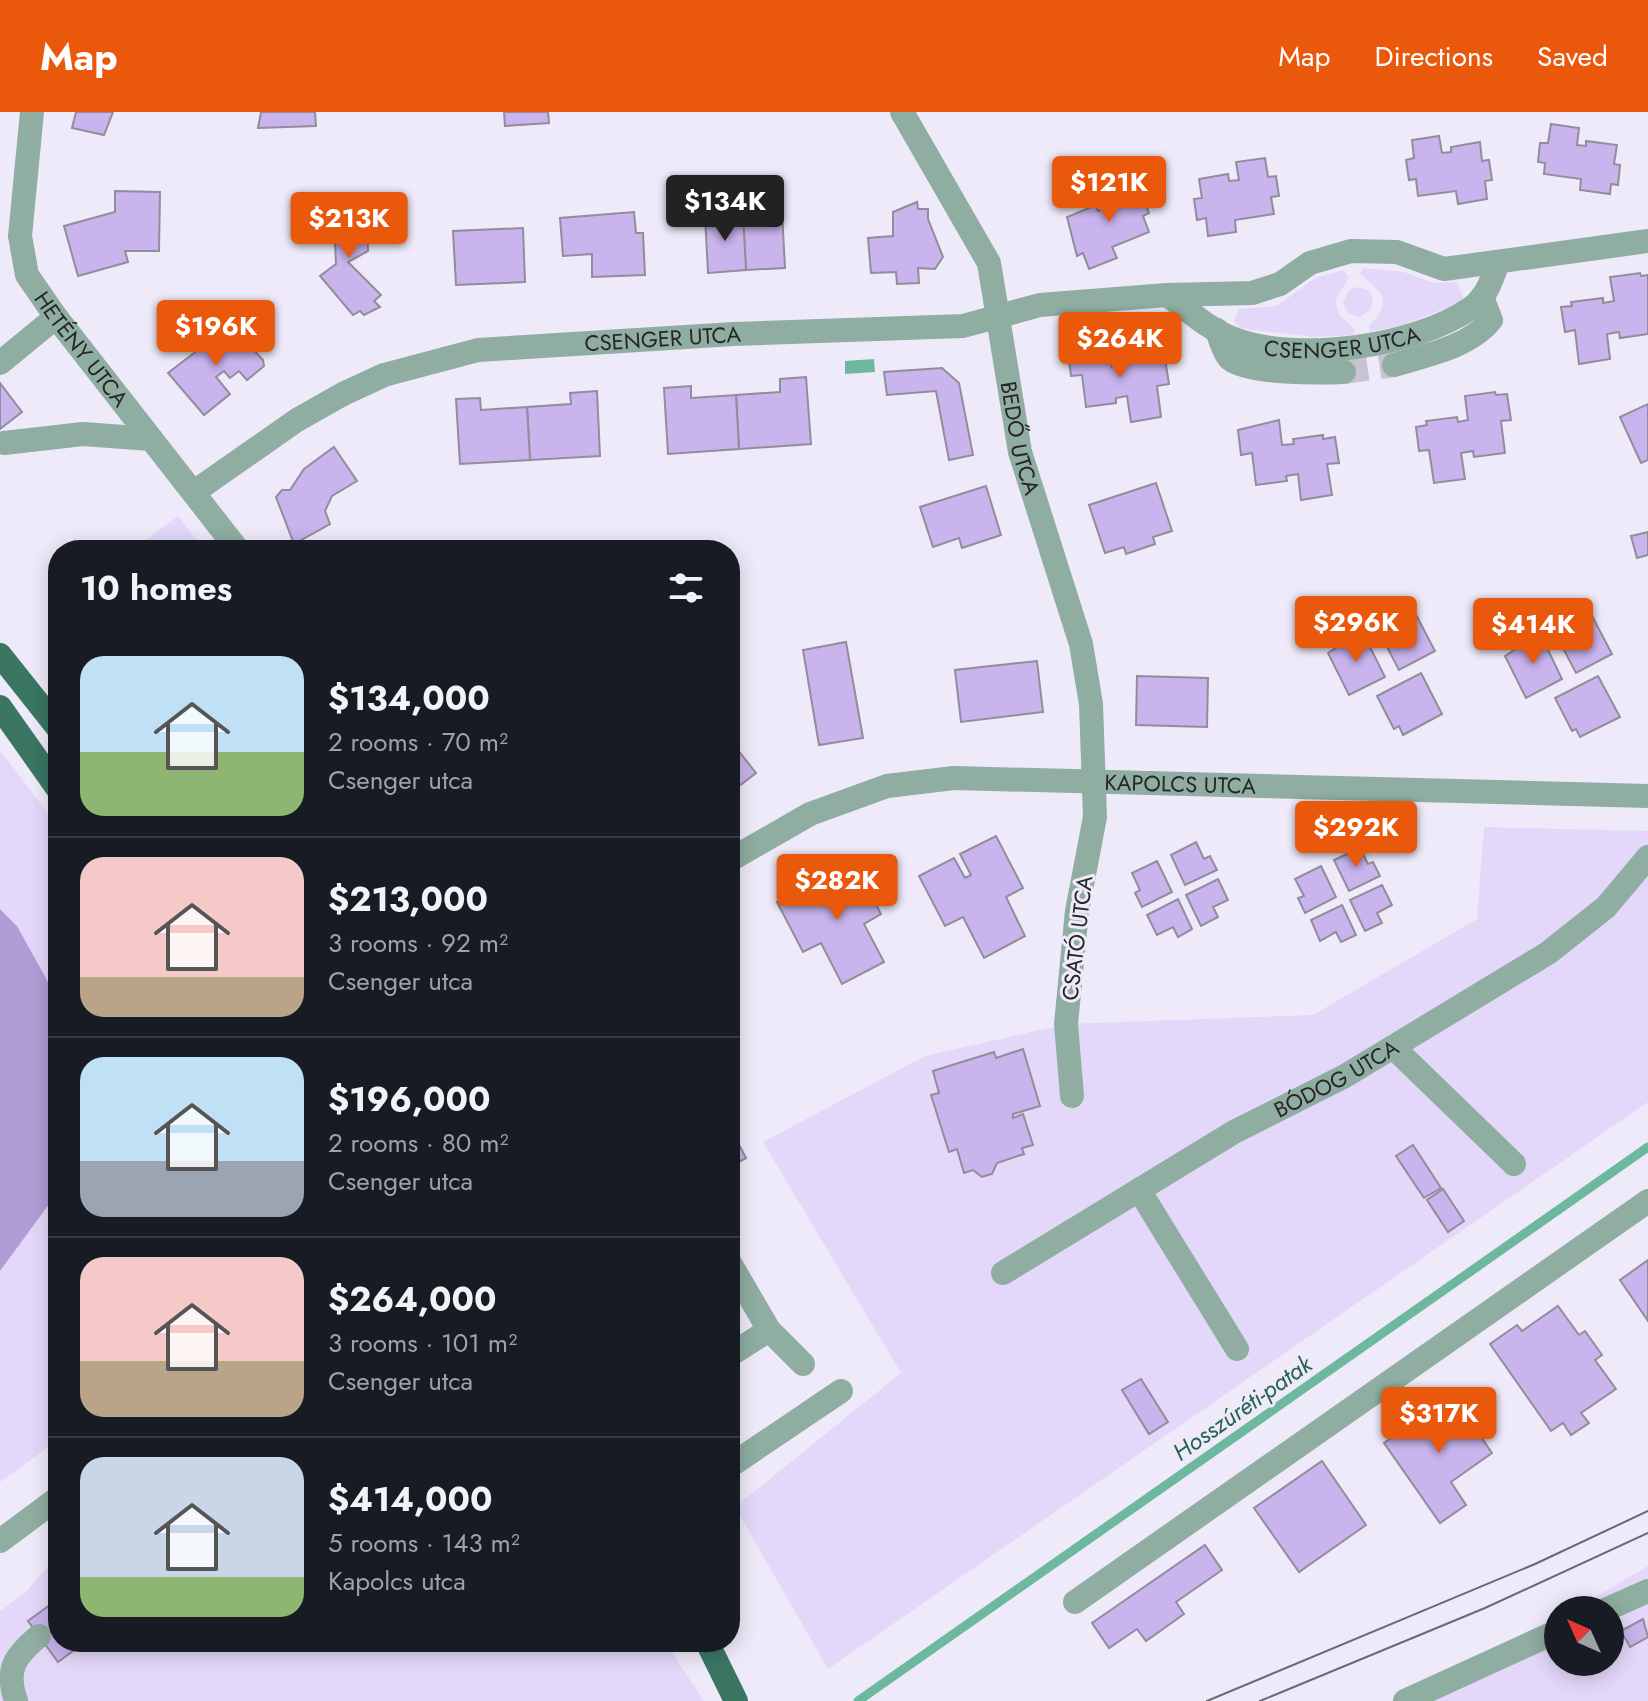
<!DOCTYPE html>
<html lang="en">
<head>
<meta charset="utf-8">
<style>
  body { margin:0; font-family:Jost,sans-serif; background:#20242c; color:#f1f3f6; height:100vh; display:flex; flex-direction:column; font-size:30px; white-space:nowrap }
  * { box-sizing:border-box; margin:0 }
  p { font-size:26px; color:#9ea1a6 }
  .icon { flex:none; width:44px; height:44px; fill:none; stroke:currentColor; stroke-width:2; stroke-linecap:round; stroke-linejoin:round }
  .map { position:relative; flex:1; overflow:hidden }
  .drawer { position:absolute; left:48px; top:428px; width:692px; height:1112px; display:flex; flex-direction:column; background:#171b24; border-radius:32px; box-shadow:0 4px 20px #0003 }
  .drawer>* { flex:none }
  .needle { width:52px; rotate:315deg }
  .controls { position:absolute; left:1544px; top:1484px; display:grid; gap:16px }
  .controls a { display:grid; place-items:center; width:80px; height:80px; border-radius:50%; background:#171b24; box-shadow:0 4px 20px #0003; font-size:40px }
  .price { position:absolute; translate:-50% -68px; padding:0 18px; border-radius:8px; background:#ea580c; color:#fff; font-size:26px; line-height:52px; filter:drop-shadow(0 2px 4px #0008) }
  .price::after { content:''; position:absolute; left:50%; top:48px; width:24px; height:18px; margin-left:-12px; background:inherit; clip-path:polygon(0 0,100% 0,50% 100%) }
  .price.current { background:#222; color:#fff }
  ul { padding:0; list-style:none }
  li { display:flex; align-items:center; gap:24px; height:200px; padding:0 32px }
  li+li { border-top:2px solid #363941 }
  li span { display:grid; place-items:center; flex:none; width:224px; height:160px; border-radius:24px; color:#555 }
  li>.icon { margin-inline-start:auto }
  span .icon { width:96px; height:96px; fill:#fffc; stroke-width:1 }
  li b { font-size:34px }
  h2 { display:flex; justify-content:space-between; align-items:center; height:96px; padding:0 32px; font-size:34px }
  header { display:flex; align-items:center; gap:48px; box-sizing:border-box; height:112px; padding:0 40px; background:#ea580c; color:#fff }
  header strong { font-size:38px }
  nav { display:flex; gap:44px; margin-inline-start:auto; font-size:28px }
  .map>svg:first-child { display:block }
  .green { fill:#e3d8f9 }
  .forest { fill:#b19dd5 }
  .water { fill:#6fb8a0 }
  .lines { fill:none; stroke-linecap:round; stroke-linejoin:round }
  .stream { stroke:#6fb8a0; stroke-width:9 }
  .building { fill:#c9b4ed; stroke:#918d9a; stroke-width:2 }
  .minor-tunnel { stroke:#c7c3d0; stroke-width:24; stroke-dasharray:24 12; stroke-linecap:butt }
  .minor { stroke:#8fada1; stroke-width:24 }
  .major { stroke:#3b7663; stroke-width:24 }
  .tram { stroke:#6b6871; stroke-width:2 }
  .labels { text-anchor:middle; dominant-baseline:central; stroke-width:6; stroke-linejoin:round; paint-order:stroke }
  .street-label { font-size:22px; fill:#27252a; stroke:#efeaf9 }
  .water-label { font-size:24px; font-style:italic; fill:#27614f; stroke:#efeaf9 }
</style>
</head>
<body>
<header>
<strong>Map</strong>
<nav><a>Map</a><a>Directions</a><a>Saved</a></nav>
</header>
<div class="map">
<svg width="1648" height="1589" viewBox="0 0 1648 1589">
  <rect width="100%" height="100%" fill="#efeaf9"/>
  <g class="green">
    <path d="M1364,156l40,4 29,11 24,-1 6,16 -4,5 -56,22 -33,7 -1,-6c27,-27 10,-34 -9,-53z"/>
    <path d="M1343,158l6,7 -14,24 5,15 15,13 -2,6 -40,2 -74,-9 -5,-7 5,-12 38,-3 38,-28z"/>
    <path d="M1357,175l11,3 5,8 -2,12 -11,7 -12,-4 -5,-11 6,-12z"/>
    <path d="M178,404l27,34h-72z"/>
    <path d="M0,638l58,77v173l-41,-74 -17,-17z"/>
    <path d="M1484,715l164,4v271l-820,567 -93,-162 166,-134 -138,-231 162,-86 141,-32 247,-9 164,-96z"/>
    <path d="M58,1080v248l-58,42v-211z"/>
    <path d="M58,1443v87h607l39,59h-704v-90l25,-18z"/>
    <path d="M1648,1454v135h-243l153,-82v43h52v-52h-36z"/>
  </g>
  <path class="forest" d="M0,797l17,17 41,74v192l-58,79z"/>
  <path class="water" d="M874,247l1,13 -30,2v-13z"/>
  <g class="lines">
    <path class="stream" d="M858,1589l790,-554"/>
  </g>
  <g class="building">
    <path d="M76,0h37l-9,23 -32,-7z"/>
    <path d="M315,0l1,14 -58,2 3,-16z"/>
    <path d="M504,0h44l1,11 -44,3z"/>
    <path d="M1551,12l28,4 -2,17 9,1v-5l31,4 -3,19 6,1 -2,20 -7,-1 -1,10 -30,-4 1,-11 -37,-5 1,-11 -7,-1 2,-19h8z"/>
    <path d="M1439,24l3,17 9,-1v-5l29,-5 2,19 7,-1 3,20 -7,1 2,18 -29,5 -2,-13 -38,5 -2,-17 -7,1 -3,-20 8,-2 -2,-18z"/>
    <path d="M1265,46l3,19 8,-1 3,20 -8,1 3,17 -39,6 1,12 -28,4 -2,-18 -9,2 -3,-21 8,-1 -3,-19 29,-5 1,7 10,-1 -3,-18z"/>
    <path d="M1128,67l7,18 7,-3 7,19 -6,3 6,16 -37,15 5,11 -28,11 -6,-16 -6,3 -10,-39 29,-12 2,6 9,-3 -7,-18z"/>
    <path d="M115,79l45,1 -1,59h-34l3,11 -50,14 -14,-50 51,-14z"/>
    <path d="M917,90l1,7h10v10l15,38 -8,12 -17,-1 1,15 -22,1 -1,-12 -25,1 -3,-35 25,-2v-24z"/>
    <path d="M358,97l9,2 1,40 -20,11 33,33 -7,6 6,6 -16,8 -4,-4 -7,4 -33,-39 16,-12 -1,-22h-9l-2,-8 2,-21z"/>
    <path d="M782,99l3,57 -39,2 -3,-56z"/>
    <path d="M634,100l2,21h7l2,42 -53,2v-23l-29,2 -3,-38z"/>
    <path d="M743,102l3,56 -38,3 -3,-57z"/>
    <path d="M523,116l2,54 -69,3 -3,-54z"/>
    <path d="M1640,161l1,3 7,-1v59l-28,4 -1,-6 -12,2 3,25 -31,5 -4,-34 -10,2 -4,-25 11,-1 -1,-4 32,-4v5l11,-2 -4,-24z"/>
    <path d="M228,210l35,38 1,6 -17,14 -8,-9 -9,7 -6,-7 -8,6 14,17 -26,21 -36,-42 43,-33 -2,-2z"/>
    <path d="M1109,230l3,25 12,-1 -1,-5 30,-4v4l12,-2 4,25 -12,2 4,31 -30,5 -4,-26 -11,2v5l-30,4 -4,-32 -11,1 -3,-24 12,-2 -1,-4z"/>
    <path d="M942,256l17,15 14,72 -24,5 -13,-69 -49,4 -3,-23z"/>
    <path d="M806,265l5,67 -72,5 -3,-54 44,-3v-13z"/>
    <path d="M0,271l22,29 -22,17z"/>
    <path d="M691,274v12l45,-3 3,54 -71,5 -4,-66z"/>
    <path d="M597,279l3,65 -70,4 -3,-53 44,-3 -1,-11z"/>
    <path d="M1495,280l1,3 11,-1 4,26 -10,1 4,32 -31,4 -1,-6 -12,2 4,26 -31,4 -5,-33 -10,1 -3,-24 11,-2 -1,-4 31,-4 1,5 10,-2 -3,-24z"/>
    <path d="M480,286l1,12 46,-3 3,53 -70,4 -4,-65z"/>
    <path d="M1648,292v56l-7,3 -21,-46z"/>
    <path d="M1279,308l3,25 12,-1 -1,-5 30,-4v4l12,-2 4,26 -12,1 5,31 -31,5 -3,-26 -12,2 1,5 -31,4 -4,-32 -11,2 -3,-25z"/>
    <path d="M334,335l23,34 -25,15 -7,15 5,13 -36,20 -18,-47 6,-7h8l14,-21z"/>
    <path d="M1156,371l16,48 -19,6 2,7 -29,10 -2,-7 -19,6 -16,-48z"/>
    <path d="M986,374l15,49 -39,13 -3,-10 -26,9 -13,-40z"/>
    <path d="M1648,420v23l-11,3 -6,-22z"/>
    <path d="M1413,497l22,42 -36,19 -24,-46z"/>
    <path d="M1590,500l22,42 -36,19 -24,-46z"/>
    <path d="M1362,519l23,46 -36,18 -21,-42z"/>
    <path d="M1540,521l22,46 -36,19 -21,-42z"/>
    <path d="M846,530l17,96 -44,7 -16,-95z"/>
    <path d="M1037,549l6,51 -82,10 -6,-52z"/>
    <path d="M1421,561l21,41 -39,21 -4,-9 -5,3 -17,-33z"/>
    <path d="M1137,564l71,2 -1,49 -71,-2z"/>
    <path d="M1598,564l22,41 -40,20 -4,-8 -4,2 -17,-33z"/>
    <path d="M730,628l26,33 -26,20z"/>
    <path d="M996,724l27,52 -17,9 19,39 -41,22 -21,-41 -18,9 -26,-50 35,-18 11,20 6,-3 -11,-21z"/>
    <path d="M1196,730l8,17 6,-3 7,14 -32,15 -14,-30z"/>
    <path d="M1360,736l8,16 5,-2 7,14 -31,15 -15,-31z"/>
    <path d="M1157,749l15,31 -30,15 -7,-14 5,-3 -8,-17z"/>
    <path d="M854,750l27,52 -17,10 20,38 -42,22 -21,-41 -18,9 -26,-50 35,-18 11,20 6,-3 -10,-21z"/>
    <path d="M1321,754l15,31 -31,16 -7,-15 6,-2 -9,-17z"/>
    <path d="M1218,767l10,21 -15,7 5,10 -17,9 -15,-31z"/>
    <path d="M1382,773l10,20 -15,8 5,10 -17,8 -15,-31z"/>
    <path d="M1178,787l14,30 -14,8 -5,-10 -16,8 -10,-20z"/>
    <path d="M1342,793l14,30 -15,7 -5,-10 -16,9 -9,-21z"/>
    <path d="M1023,937l17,57 -27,8v4l10,-4 10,31 -11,3 2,6 -27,9 -5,11 -10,3 -9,-7 -9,3 -7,-24 -8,3 -18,-57 8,-2 -6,-22 61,-19 2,6z"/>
    <path d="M734,1023l12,23 -16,9v-30z"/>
    <path d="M1413,1033l28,43 -17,10 -28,-42z"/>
    <path d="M1443,1077l21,32 -16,11 -21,-32z"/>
    <path d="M1648,1148v61l-28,-41z"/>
    <path d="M1558,1194l21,29 6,-4 17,24 -7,5 21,29 -35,24 8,10 -18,12 -8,-12 -12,8 -61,-87 27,-19 5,6z"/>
    <path d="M1141,1267l27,43 -19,12 -27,-44z"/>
    <path d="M1453,1284l39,57 -41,29 15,23 -26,18 -56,-80z"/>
    <path d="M1322,1349l44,64 -67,47 -45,-64z"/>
    <path d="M1205,1433l17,25 -46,32 8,12 -38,27 -9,-12 -28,19 -17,-25z"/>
    <path d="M58,1487v43h27l-27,20 -30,-41z"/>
    <path d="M1643,1507l5,18 -18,10 -9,-16z"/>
  </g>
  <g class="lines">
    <path class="minor-tunnel" d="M1344,260l50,-7"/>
    <g class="minor">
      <path id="s1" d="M32,0l-12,124 7,39 29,42 182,233"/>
      <path id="s2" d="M902,0l87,151 31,189 61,192 10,60 4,113 -18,94 -11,113 6,72"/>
      <path id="s3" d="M1167,183c21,15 42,35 67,44 64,24 181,8 237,-31 16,-11 21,-29 27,-46"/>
      <path d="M1217,218c3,9 7,23 13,29 18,15 90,14 114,13"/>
      <path d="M0,251l56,-46"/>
      <path d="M1394,253c32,-10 76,-18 97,-45l-9,-23"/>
      <path d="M4,331l79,-9 68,5"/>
      <path id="s4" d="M194,380l103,-72 46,-26 41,-19 94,-25 256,-16 229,-8 77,-21 127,-10 85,-2 28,-9 30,-21 41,-12 46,1 47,17 204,-28"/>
      <path id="s5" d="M730,748l80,-46 77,-28 67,-8 694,18"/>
      <path d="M1393,935l121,117"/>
      <path d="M1139,1078l98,159"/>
      <path d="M730,1151l39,67 34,34"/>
      <path id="s6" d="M1003,1161l231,-141 111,-56 203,-123 58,-46 42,-50"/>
      <path d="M730,1243l39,-25"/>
      <path d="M730,1354l111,-75"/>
      <path d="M0,1429l58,-43"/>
      <path d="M1075,1490l573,-401"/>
      <path d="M1605,1498l43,-19"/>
      <path d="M16,1589c-11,-32 -1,-45 23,-65"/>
      <path d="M1405,1589l153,-70"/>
    </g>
    <g class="major">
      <path d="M0,543l58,73"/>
      <path d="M0,595l58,82"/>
      <path d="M707,1530l29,59"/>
    </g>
    <g class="tram">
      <path d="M1207,1589l328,-137 113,-53"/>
      <path d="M1260,1589l225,-93 163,-75"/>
    </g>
  </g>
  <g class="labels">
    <g class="street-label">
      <text stroke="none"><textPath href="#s3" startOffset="190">CSENGER UTCA</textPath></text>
      <text stroke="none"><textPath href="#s4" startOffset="506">CSENGER UTCA</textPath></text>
      <text stroke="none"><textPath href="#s1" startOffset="256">HETÉNY UTCA</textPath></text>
      <text stroke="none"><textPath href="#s2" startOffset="352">BEDŐ UTCA</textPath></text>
      <text stroke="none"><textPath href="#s5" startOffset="468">KAPOLCS UTCA</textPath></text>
      <text transform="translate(1077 826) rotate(-83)">CSATÓ UTCA</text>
      <text stroke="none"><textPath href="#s6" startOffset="386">BÓDOG UTCA</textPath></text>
    </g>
    <g class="water-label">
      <text transform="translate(1242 1296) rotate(-35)">Hosszúréti-patak</text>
    </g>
  </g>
</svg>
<div class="controls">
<a><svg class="needle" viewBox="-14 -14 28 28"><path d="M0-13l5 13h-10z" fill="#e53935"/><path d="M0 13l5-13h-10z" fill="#9ea1a6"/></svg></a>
</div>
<b class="price" style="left:1109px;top:112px">$121K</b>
<b class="price current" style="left:725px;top:131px">$134K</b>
<b class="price" style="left:349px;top:148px">$213K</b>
<b class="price" style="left:216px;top:256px">$196K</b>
<b class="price" style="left:1120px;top:268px">$264K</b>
<b class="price" style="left:1356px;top:552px">$296K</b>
<b class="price" style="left:1533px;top:554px">$414K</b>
<b class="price" style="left:1356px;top:757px">$292K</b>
<b class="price" style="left:837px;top:810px">$282K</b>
<b class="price" style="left:1439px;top:1343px">$317K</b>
<section class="drawer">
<h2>10 homes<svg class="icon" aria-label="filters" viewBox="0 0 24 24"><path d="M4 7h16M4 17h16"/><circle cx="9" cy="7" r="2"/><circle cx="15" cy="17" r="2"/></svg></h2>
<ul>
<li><span style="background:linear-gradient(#bfe0f5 60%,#8fb573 0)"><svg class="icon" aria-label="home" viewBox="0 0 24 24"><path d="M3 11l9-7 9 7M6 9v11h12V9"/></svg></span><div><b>$134,000</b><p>2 rooms · 70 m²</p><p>Csenger utca</p></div></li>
<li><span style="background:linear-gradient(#f6c9c9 75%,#b9a48a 0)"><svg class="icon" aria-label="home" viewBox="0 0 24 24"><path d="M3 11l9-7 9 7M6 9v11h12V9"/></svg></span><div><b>$213,000</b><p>3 rooms · 92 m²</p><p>Csenger utca</p></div></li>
<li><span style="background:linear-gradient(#bfe0f5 65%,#9aa5b1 0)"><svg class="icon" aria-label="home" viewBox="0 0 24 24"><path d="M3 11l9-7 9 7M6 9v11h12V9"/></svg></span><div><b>$196,000</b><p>2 rooms · 80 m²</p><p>Csenger utca</p></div></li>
<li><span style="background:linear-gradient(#f6c9c9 65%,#b9a48a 0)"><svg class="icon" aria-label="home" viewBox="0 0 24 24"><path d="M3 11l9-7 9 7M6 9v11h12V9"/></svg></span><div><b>$264,000</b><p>3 rooms · 101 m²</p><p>Csenger utca</p></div></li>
<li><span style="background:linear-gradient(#c9d6e8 75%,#8fb573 0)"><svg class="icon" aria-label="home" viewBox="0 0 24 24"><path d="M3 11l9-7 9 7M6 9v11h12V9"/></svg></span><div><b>$414,000</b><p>5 rooms · 143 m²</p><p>Kapolcs utca</p></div></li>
</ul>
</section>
</div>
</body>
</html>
